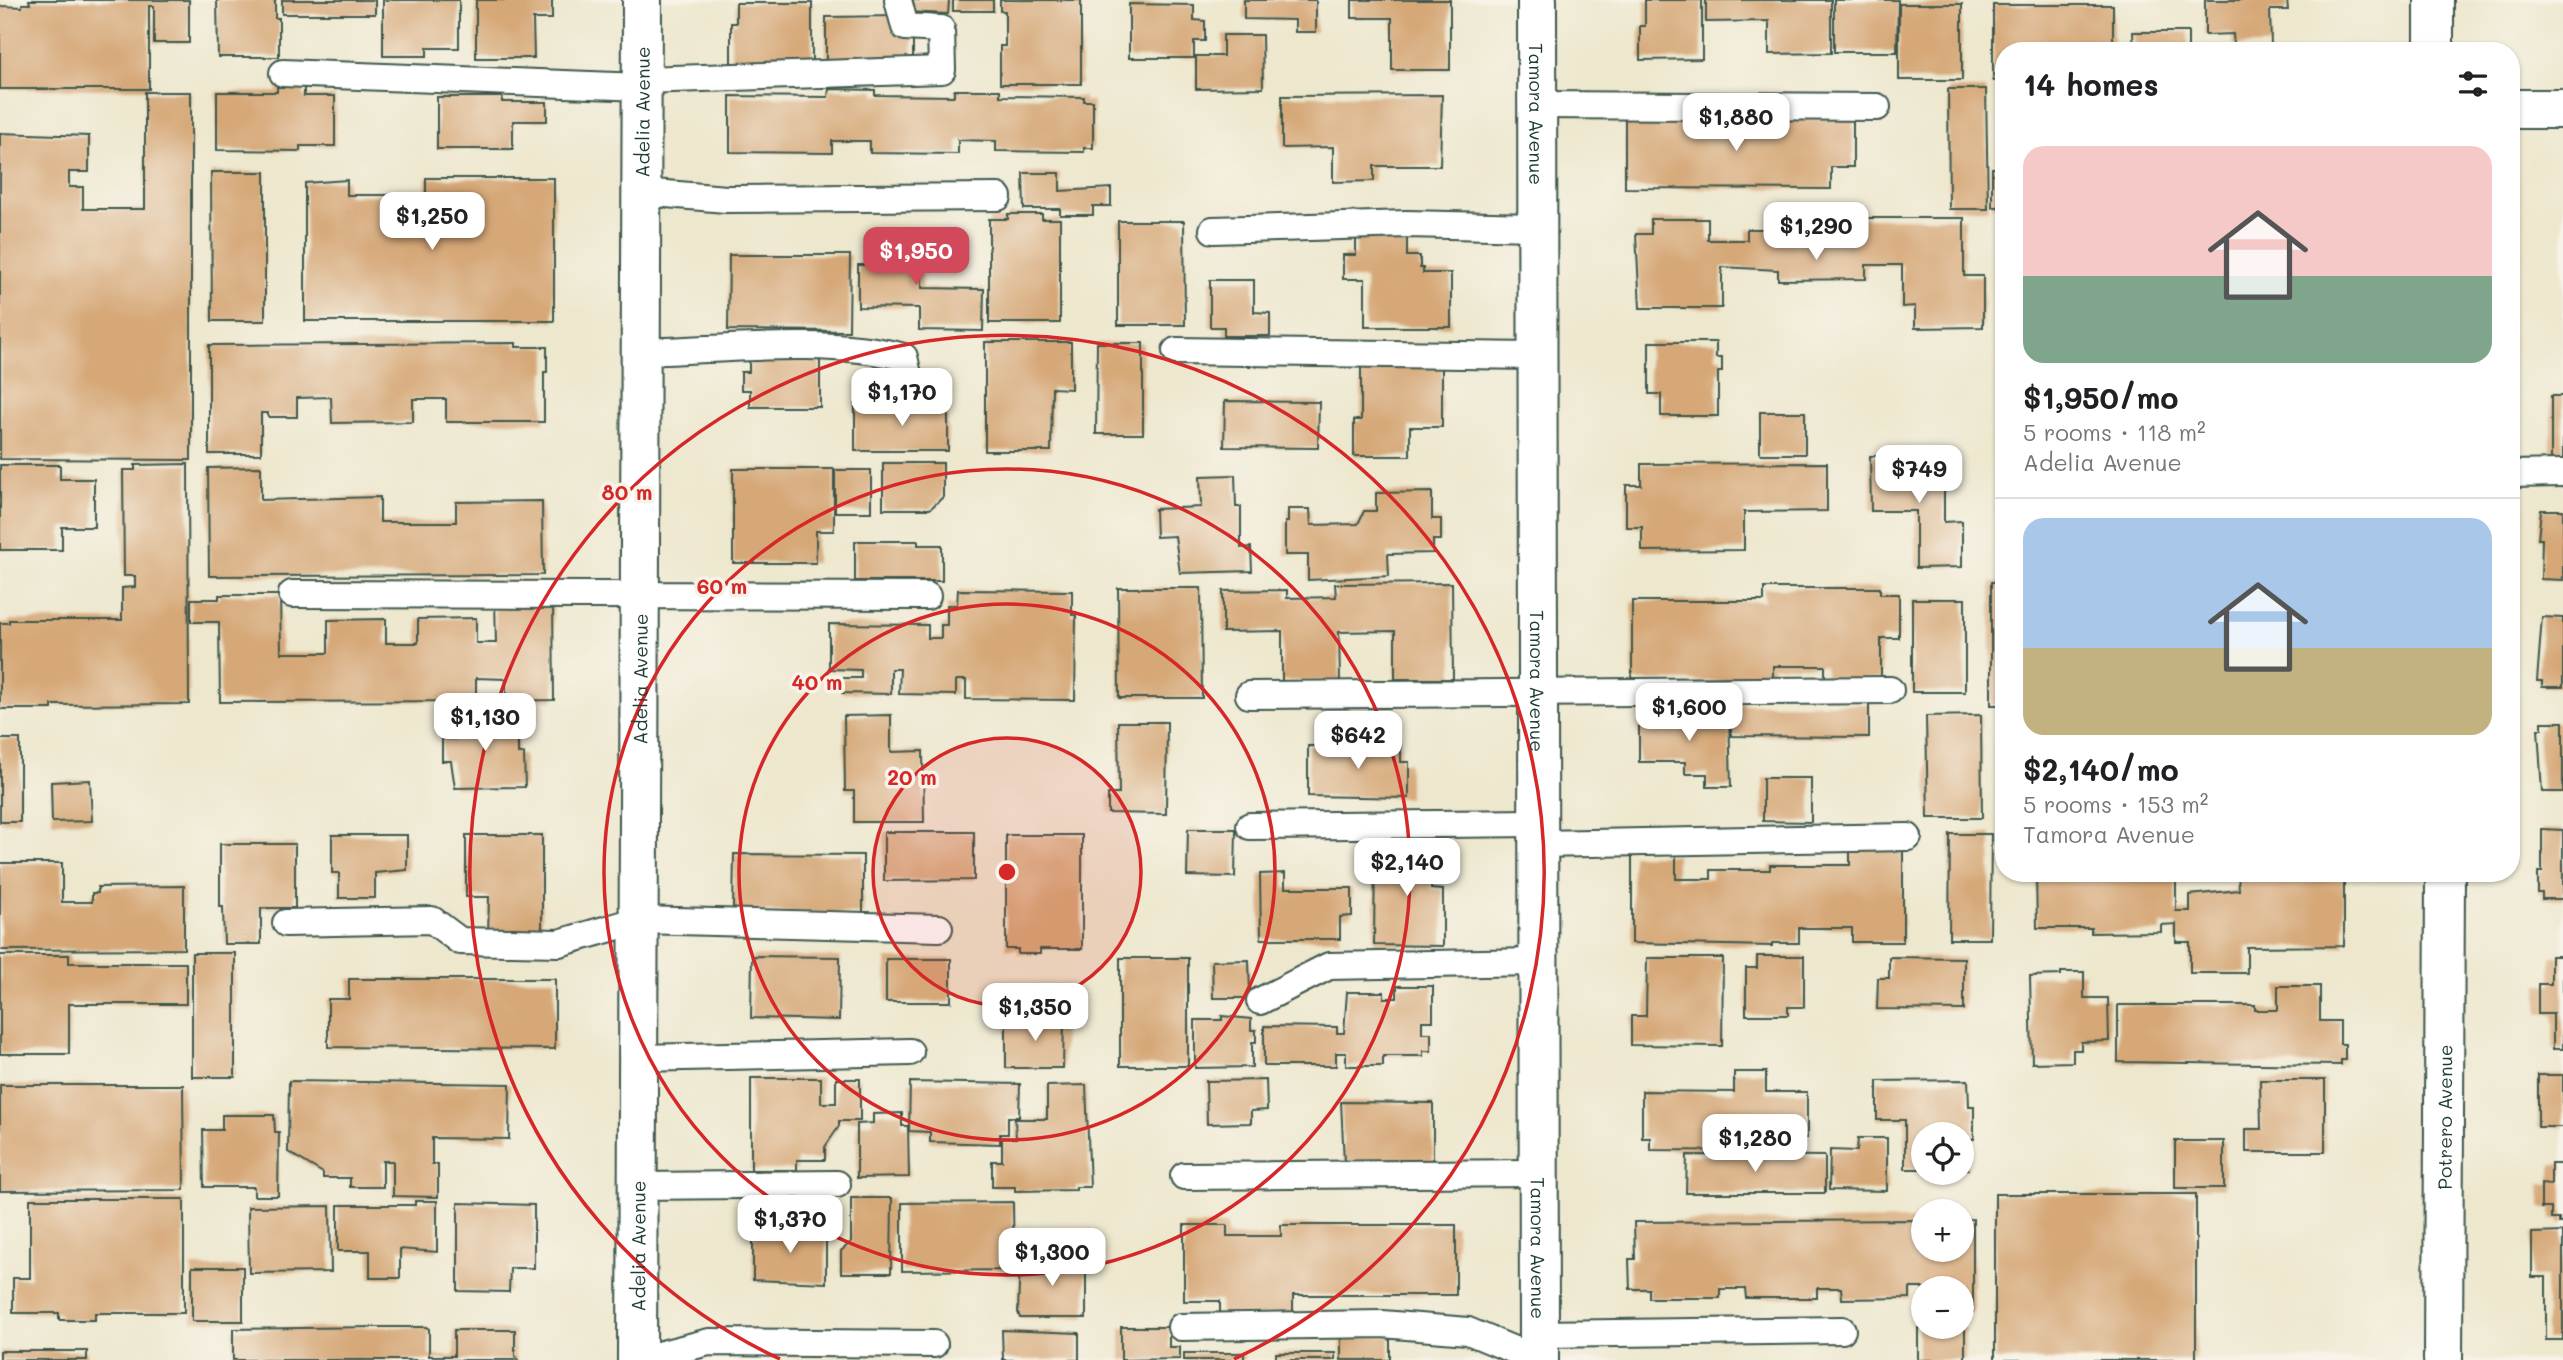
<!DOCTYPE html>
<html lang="en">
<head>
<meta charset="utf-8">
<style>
  body { margin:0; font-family:Mali,sans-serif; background:#f6f6f6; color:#202124; height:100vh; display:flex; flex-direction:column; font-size:26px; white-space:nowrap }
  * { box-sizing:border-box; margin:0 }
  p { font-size:23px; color:#757577 }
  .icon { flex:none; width:38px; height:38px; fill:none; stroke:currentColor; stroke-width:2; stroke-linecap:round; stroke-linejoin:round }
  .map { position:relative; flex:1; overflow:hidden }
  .panel { position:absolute; left:1995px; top:42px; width:525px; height:840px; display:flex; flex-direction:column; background:#fff; border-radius:28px; box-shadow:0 2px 5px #0004 }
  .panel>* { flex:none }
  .buttons { position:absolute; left:1911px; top:1122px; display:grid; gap:14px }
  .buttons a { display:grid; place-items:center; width:63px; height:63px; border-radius:50%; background:#fff; box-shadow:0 2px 5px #0004; font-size:35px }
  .price { position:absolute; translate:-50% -60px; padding:0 16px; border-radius:14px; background:#fff; color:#222; font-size:23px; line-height:46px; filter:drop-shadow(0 2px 4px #0008) }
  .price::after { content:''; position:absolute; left:50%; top:42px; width:21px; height:16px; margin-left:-10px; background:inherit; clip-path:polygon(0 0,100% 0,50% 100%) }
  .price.active { background:#d1495b; color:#fff }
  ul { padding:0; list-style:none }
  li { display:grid; align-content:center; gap:14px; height:371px; padding:0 28px }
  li+li { border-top:2px solid #e0e0e0 }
  li span { display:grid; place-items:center; height:217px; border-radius:21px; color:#555 }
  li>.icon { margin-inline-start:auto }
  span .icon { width:126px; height:126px; fill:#fffc; stroke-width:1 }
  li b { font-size:30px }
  h2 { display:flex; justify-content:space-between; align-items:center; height:84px; padding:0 28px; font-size:30px }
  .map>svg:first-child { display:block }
  .building { fill:#d6a878 }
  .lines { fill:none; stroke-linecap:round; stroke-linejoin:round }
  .lane-casing { stroke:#3e564b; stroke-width:30 }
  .street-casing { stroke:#3e564b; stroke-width:42 }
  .secondary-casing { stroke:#3e564b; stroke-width:42 }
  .lane { stroke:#fff; stroke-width:26 }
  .street { stroke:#fff; stroke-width:38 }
  .secondary { stroke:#fff; stroke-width:38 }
  .ring { fill:none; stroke:#d62828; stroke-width:3.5 }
  .labels { text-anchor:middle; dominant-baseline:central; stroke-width:7; stroke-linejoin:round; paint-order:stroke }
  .street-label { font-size:19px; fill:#1f3d34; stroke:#f7f3e8 }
  .centre { fill:#d62828; stroke:#f7f3e8; stroke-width:3.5 }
  .ring-label { font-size:21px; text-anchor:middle; font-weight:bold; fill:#d62828; stroke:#f7f3e8; stroke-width:7; stroke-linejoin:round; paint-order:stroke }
</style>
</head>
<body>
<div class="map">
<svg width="2563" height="1360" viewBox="0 0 2563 1360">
  <rect width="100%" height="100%" fill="#f7f3e8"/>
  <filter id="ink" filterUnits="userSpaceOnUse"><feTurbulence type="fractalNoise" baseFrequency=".0143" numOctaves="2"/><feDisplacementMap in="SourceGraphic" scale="14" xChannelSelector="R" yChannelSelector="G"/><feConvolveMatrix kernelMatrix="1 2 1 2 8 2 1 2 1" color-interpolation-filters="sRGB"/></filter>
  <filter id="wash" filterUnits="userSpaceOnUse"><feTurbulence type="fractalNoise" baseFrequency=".00686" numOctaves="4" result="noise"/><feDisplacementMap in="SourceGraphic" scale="28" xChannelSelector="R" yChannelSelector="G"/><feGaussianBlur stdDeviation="1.57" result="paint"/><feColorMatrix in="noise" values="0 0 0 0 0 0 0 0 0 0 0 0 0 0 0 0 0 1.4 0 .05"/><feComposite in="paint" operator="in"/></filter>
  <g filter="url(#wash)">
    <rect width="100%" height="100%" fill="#ede7cd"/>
    <g id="blocks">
      <g class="building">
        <path d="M29,0h160v43h-35v-37h-5v83h-149v-83l22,1v-3h8z"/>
        <path d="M217,0h58v18h4v39h-61z"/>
        <rect x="282" y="0" width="93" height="14"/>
        <path d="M383,0h76v48h-32v8h-44z"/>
        <path d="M476,0h76v19h-19l1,39h-58z"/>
        <path d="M906,0h43l-1,14 -42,-2z"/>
        <rect x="953" y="0" width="40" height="11"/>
        <path d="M1000,0h81v84h-81v-38h5v-35h-5z"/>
        <path d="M1244,0h72v32h-21v-12l-51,-1z"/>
        <path d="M1352,0h98v70h-58v-52h-40z"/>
        <path d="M1645,0h57v59l-62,1v-34h5z"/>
        <path d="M1706,0h125v53l-62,1v-33l-63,1z"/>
        <path d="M1834,0h64l-1,52h-63z"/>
        <path d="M2205,0h82l1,10h-18l1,35 -37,1 -1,-12 -28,1z"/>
        <path d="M736,3h76v60h-81v-40h5z"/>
        <path d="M1129,4l65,1v15l11,1v20h-11v17h-65z"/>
        <rect x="1899" y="4" width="63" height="76"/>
        <path d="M1993,5h120v46h-109v30h-11z"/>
        <path d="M901,16l12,22v22l-87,1v-44z"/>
        <path d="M2133,32h55v19h-54z"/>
        <path d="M1223,35h39l1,53 -67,1v-33h27z"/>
        <path d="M277,87h27v9h31v50h-35v5l-83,-1v-58h60z"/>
        <path d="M829,89l46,1v5l79,1v-6h46v6l84,1v4h9v47h-9v4l-88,-1v-10l-38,-1v14l-88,-1v-12h-38v12l-102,-1v-56l98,1z"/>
        <path d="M1948,89h38l2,120h-39z"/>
        <path d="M145,92h46v368l-191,-1v-326l89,3v36h-20v15h14v22h62z"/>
        <path d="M1442,95l-2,71h-66v15l-41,1v-35l-51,1v-52z"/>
        <path d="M437,97h65v5h45v19h-34v28h-76z"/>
        <path d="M1625,118l228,1v48h-22v22l-206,-1z"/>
        <rect x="1992" y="168" width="12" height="39"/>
        <path d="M211,172h54v149h-53z"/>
        <path d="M1023,173h37v18l51,-3v18h-18v9h-33v-6h-36z"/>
        <path d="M426,178h128v143h-249v-138l42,-3v15h79z"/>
        <path d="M1008,214h34v5h18v104h-71v-104h19z"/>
        <path d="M1777,218h187v58h19v51l-68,1v-22l-13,1v-42h-36v14l-88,1v-10l-56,-3v41h-82l-4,-74h15v-15h57v21h39v-11h30z"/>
        <path d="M1118,221h66l1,104h-67z"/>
        <path d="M877,231h45v57l62,1 -1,42 -64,-1v-22l-61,-1v-42h18z"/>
        <path d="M1356,232h51v24h13v12h3v5h28v54h-86v-48h-22v-24h13z"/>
        <path d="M729,255h121l-1,76 -121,-1z"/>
        <path d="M1210,280h44v32l16,1v23h-46v-9h-14z"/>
        <path d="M985,342h86v47l-19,-1 -1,63h-66z"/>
        <path d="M1649,342h67v16h6v14h-4v44h-57v-22h-12z"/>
        <path d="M516,343v4h31v25h-3v50h-98v-23h-33v23l-81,1 -1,-26 -34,1v19h-29v-4h-7v41h-52v-109z"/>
        <path d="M1097,343h46v91h-47z"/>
        <path d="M749,355h71v52h-70v-17h-9v-18h8z"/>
        <path d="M1361,361h81v66h-32v29h-56v-36h7z"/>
        <rect x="2551" y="396" width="12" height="69"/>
        <path d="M1225,401l94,1 -1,46 -94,-1z"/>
        <rect x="855" y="404" width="93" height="47"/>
        <rect x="1760" y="412" width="45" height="42"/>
        <path d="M1944,455v67l18,-1v46l-46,1v-57h-45l-1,-55z"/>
        <path d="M883,463h60v34l-13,12h-47z"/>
        <path d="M1827,463v48l-83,1v38l-102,1v-24h-16v-42h15v-21z"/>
        <path d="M188,464l1,240 -137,1v4h-52v-86h9v-3h113v-32l13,-1v-11h-11l-1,-106h12v-5z"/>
        <path d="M0,465h60v14h34v48h-32v23h-62z"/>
        <path d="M261,467v33l119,-3v25h76v-20l86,-1 1,74 -334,1 -1,-108z"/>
        <path d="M733,469h101v62h-18v32h-83z"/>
        <rect x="835" y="470" width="36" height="42"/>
        <path d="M1235,475l1,32h5v41l10,-1 1,24 -72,2 -5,-37 -19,1 -1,-28 46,-2 -1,-31z"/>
        <path d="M1432,492v27h9v21h-8v13l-45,1 1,22 -81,4v-25h-23v-33h3v-13h22l1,16 47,-1 6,-13h12v-18z"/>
        <path d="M2541,510h22v70l-22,-1 1,-40h-4z"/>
        <path d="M855,541h63v4h24v36h-87z"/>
        <rect x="1991" y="582" width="13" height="123"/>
        <path d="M1452,583l1,96h-58v-48l-56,1 1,49h-58v-50l-59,1v-41l64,-1v8l49,-1 -1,-13z"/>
        <path d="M1118,588h83l1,110h-83z"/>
        <path d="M1764,588h116v6h19v44h-18v41h-56v-13h-52v15h-141v-80h132z"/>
        <path d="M958,590l114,1v24h4l-1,85 -109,-1v-19h-10v15l-57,-1 1,-25h-9v25l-49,-1v-15h19v-8l-32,-1v-45l99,1v13h13v-13h6v-20h10z"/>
        <path d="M219,595h61l1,58h47v-33l58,-1v24h32v-24l58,-1v25h20l-1,-43h58l1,100 -48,1v-22l-30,-1v23l-256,1 -1,-80h-28v-23h28z"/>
        <rect x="1912" y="599" width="53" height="93"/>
        <path d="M2542,617l21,1v69h-21v-6h-5z"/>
        <path d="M1731,704h138v33l-138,-1z"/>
        <path d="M1639,713h90l2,74h-24v-13h-22v-12h-46z"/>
        <path d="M891,715v37l32,-1 1,71h-70v-31h-9l-1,-75z"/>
        <path d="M1981,715l1,103h-54l-2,-102z"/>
        <path d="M518,717v37h6l1,33 -70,1 -4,-27h-9v-22h13v-21z"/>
        <path d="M1118,722h49l-1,92 -58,-1v-19h11z"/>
        <path d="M2542,722h21v70h-21l-4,-63h4z"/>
        <rect x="0" y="739" width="20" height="83"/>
        <path d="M1346,743h55v19h8v36l-101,-2v-50h38z"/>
        <path d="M1763,778h48v44l-48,-1z"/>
        <path d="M90,780l2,41 -40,1 -1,-40z"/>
        <path d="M1188,829h48l-1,48 -48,-1z"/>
        <path d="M2542,829l21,1v69h-21v-6h-4v-21h4z"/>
        <path d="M884,832h90v48l-90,1z"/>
        <path d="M1950,834h41l-1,105h-41z"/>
        <path d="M332,835h75v35l-32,3v25h-36v-25h-7z"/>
        <path d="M466,835h76v101h-54l1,-39h-23z"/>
        <path d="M1006,835h76v114h-42v5h-22v-5h-12z"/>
        <path d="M220,844h75v64h-34v36h-37l-1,-37h-3z"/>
        <path d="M1375,846h57l-1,43 12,1v56l-69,-1z"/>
        <path d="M1850,846h53v96h-51v-14h-53v15h-27v3l-140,-3v-88h44v24h35v-9h59v-5h80z"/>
        <path d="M734,854l129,1v59l-130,-3z"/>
        <path d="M0,863h62v39h30v-9h6v-6l86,-1v63l-184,1z"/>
        <path d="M1285,873v15h67v28l-12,1v22h-79l-1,-65z"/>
        <path d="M2036,873h140v38h14v-16l49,-5 -1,-17h106v73l-97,1v26h-57v-31h-14v-18l-15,1v7l-70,1v-5h-54z"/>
        <rect x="192" y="953" width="43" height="124"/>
        <path d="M0,955h69v8h117v41h-117v50h-69z"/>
        <path d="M752,956l88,1 -1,63 -88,-2z"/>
        <path d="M1757,956h47v51h-16v8h-42v-47h11z"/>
        <path d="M2551,956h12v93h-10v-35h-15v-30h13z"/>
        <path d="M1889,957l75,1v52l-87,-1 1,-31h11z"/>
        <rect x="1120" y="958" width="68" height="108"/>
        <path d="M1647,958h76l-1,88 -91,-1v-29h15z"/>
        <rect x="886" y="959" width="65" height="43"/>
        <path d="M1249,960l1,38h-37l-1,-37z"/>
        <path d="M2061,972h23v26h24l1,43 -28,1v8h-8v12l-41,1 -2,-87 31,-1z"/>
        <path d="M349,979h206v70l-227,-2v-48h21z"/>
        <path d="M1397,986h36v35h-11v12h9v18h-8v5h-40v10h-37v-13h-10v13h-72v-40l73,1v6h7l3,-41h37v6h13z"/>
        <path d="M2278,986h42v35h20v23h5v16h-4v5l-223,-3v-57h137v5h23z"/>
        <path d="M1222,1016l29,3v11h5v12h-4v25l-57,1v-48h27z"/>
        <path d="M1006,1019h58l-1,49h-57z"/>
        <path d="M1734,1072h32v20h41v46h-8v13l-149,-1v-12h-8v-47l92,1z"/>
        <rect x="2538" y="1075" width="25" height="52"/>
        <path d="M751,1078h70v25h15v-24h24v42h-21v5l-14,21v13h-28v10h-46z"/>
        <path d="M1266,1080l1,30 -16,1v12l-44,1 -1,-43z"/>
        <path d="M1968,1080l1,26h5v33h-6v30h-6v-35h-39v35h-18v-49h-28v-39z"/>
        <path d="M2260,1080h65v72h-79v-23h15z"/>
        <path d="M289,1081l221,3 -1,55 -77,-1v26h6v33l-45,-1v-35h-10v26h-33v-9h-27v-5l-35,-21z"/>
        <path d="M910,1082l110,2 -1,33h-11v17h-8v10l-70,-2v-10l-21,-1z"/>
        <path d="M0,1085h183l1,105 -184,1z"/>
        <path d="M1086,1085l4,102h-14v3l-61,1v-4h-23v-26h10v-23h14l-1,-19h32v-33z"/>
        <path d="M1341,1102l92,1v60l-89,-1z"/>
        <path d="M902,1113v13h6l1,51 -52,1v-54l16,-1v-9z"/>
        <path d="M222,1115h52l1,17h4l-1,64h-24v-9h-50l-1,-57h19z"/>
        <path d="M1858,1138h29v53l-58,-1 1,-40 27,1z"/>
        <rect x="2175" y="1141" width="49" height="47"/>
        <path d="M1687,1155l138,1v37h-139z"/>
        <path d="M2551,1164h12v59h-4v-4h-8v-11h-10v-24l10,1z"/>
        <rect x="1995" y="1194" width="201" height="166"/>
        <path d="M851,1198h41l-1,75h-50v-22l10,-9z"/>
        <path d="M30,1199h154v114h-89v7h-36v-7h-46v-35h17z"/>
        <path d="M415,1201h22v51l-37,-3v29h-30v-27h-32v-46h77z"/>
        <path d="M1013,1202l1,68 -112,1v-68z"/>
        <path d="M458,1203l76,2v63h-24l-1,24 -51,-1z"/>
        <path d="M330,1206l1,66 -82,1 -1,-66z"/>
        <path d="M1973,1219v93h-11v-24h-52v10l-68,1 -1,-11h-24v10h-71l-1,-9h-25v9h-71v-9h-19l-1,-30h6l-1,-37 289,-2v30h39v-30z"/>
        <path d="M1184,1225h43v11h54v-11h175v70h-163v20h-73v-14h-36z"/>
        <path d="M753,1229h73v54l-73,-3z"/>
        <path d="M2563,1232v108h-17v-63h-14v-44z"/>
        <path d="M1020,1258h66v60h-66l-2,-6z"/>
        <rect x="192" y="1267" width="51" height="54"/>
        <path d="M375,1327h51l3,2v27h25v-26h61v26l3,4h-285v-31z"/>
        <path d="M1121,1327h48v20h11v12l-59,1z"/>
        <rect x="1918" y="1328" width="47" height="32"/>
        <path d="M1002,1330l77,3v27h-76z"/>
        <rect x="1341" y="1336" width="49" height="24"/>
        <rect x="0" y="1351" width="87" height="9"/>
        <rect x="1184" y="1353" width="60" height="7"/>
        <rect x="1276" y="1353" width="59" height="7"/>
      </g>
    </g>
  </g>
  <g filter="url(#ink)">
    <use href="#blocks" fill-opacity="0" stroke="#3e564b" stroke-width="2"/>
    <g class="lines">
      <g class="lane-casing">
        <g id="lane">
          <path d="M283,73l359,14"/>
          <path d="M642,80l300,-10 -1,-41 -36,-2 -7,-27"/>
          <path d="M1537,105l340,2"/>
          <path d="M642,192l84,7 272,-2"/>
          <path d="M1213,230l194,-6 131,3"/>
          <path d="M1176,351l362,5"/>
          <path d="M641,352c80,-2 186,-15 263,5l6,26"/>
          <path d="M2511,474l52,-1"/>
          <path d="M292,594l635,2"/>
          <path d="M1249,695l641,-5"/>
          <path d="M1250,826l289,-3"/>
          <path d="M1539,844l369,-7"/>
          <path d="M286,923l146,-3 28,21 99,2 80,-23 300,8"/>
          <path d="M1260,1001l69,-35 210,-4"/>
          <path d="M639,1058l271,-6"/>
          <path d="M1184,1176l355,-3"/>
          <path d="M638,1186l199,-2"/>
          <path d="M1181,1327l201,-3 86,7 70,29"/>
          <path d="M1539,1334l303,-4"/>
          <path d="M638,1360l71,-18 225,2"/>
        </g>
      </g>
      <g class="street-casing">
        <g id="street">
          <path id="s1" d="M1537,0l2,1360"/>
          <path d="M2511,109h52"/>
          <path id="s2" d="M637,1360l5,-1360"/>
        </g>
      </g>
      <g class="secondary-casing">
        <g id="secondary">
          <path d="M2434,0v51"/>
          <path id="s3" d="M2443,1360l2,-487"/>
        </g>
      </g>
      <use href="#lane" class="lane"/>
      <use href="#street" class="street"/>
      <use href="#secondary" class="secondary"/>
    </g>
  </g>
  <circle cx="1007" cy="872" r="134" fill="#d62828" fill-opacity=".12"/>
  <g class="ring">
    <circle cx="1007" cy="872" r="134"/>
    <circle cx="1007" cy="872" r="268"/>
    <circle cx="1007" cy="872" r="403"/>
    <path d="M780 1359A537 537 0 1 1 1234 1359"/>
  </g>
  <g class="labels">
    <g class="street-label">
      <text stroke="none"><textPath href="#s2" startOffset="1248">Adelia Avenue</textPath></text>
      <text stroke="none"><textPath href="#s1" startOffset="114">Tamora Avenue</textPath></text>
      <text stroke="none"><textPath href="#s2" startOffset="681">Adelia Avenue</textPath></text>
      <text stroke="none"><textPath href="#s1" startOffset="681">Tamora Avenue</textPath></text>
      <text stroke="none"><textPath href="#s3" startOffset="243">Potrero Avenue</textPath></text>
      <text stroke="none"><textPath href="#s2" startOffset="114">Adelia Avenue</textPath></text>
      <text stroke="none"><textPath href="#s1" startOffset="1248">Tamora Avenue</textPath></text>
    </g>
  </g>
  <circle cx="1007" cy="872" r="10" class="centre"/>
  <g class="ring-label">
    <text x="627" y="500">80 m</text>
    <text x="722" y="594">60 m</text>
    <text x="817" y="690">40 m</text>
    <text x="912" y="785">20 m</text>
  </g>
</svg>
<div class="buttons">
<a><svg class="icon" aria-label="locate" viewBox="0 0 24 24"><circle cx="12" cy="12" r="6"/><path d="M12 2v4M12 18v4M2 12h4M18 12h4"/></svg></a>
<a>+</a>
<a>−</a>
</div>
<b class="price" style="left:1736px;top:153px">$1,880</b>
<b class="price" style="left:432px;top:252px">$1,250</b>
<b class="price" style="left:1816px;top:262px">$1,290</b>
<b class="price active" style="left:916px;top:287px">$1,950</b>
<b class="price" style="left:902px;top:428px">$1,170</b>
<b class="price" style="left:1919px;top:505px">$749</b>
<b class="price" style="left:1689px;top:743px">$1,600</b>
<b class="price" style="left:485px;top:753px">$1,130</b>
<b class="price" style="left:1358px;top:771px">$642</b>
<b class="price" style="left:1407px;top:898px">$2,140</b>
<b class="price" style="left:1035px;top:1043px">$1,350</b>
<b class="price" style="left:1755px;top:1174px">$1,280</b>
<b class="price" style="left:790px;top:1255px">$1,370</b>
<b class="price" style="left:1052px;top:1288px">$1,300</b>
<section class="panel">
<h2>14 homes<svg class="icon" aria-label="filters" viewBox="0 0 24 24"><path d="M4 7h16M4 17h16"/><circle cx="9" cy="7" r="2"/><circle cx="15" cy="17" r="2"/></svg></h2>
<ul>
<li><span style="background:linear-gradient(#f6c9c9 60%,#7fa58c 0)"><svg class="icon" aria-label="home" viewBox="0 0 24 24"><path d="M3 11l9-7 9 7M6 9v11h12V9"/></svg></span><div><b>$1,950/mo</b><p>5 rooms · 118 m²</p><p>Adelia Avenue</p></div></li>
<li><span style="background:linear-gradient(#a9c7e8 60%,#c2b280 0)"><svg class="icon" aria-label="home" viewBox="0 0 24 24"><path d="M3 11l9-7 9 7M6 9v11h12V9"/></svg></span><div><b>$2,140/mo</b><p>5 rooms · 153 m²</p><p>Tamora Avenue</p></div></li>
</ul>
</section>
</div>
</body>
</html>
